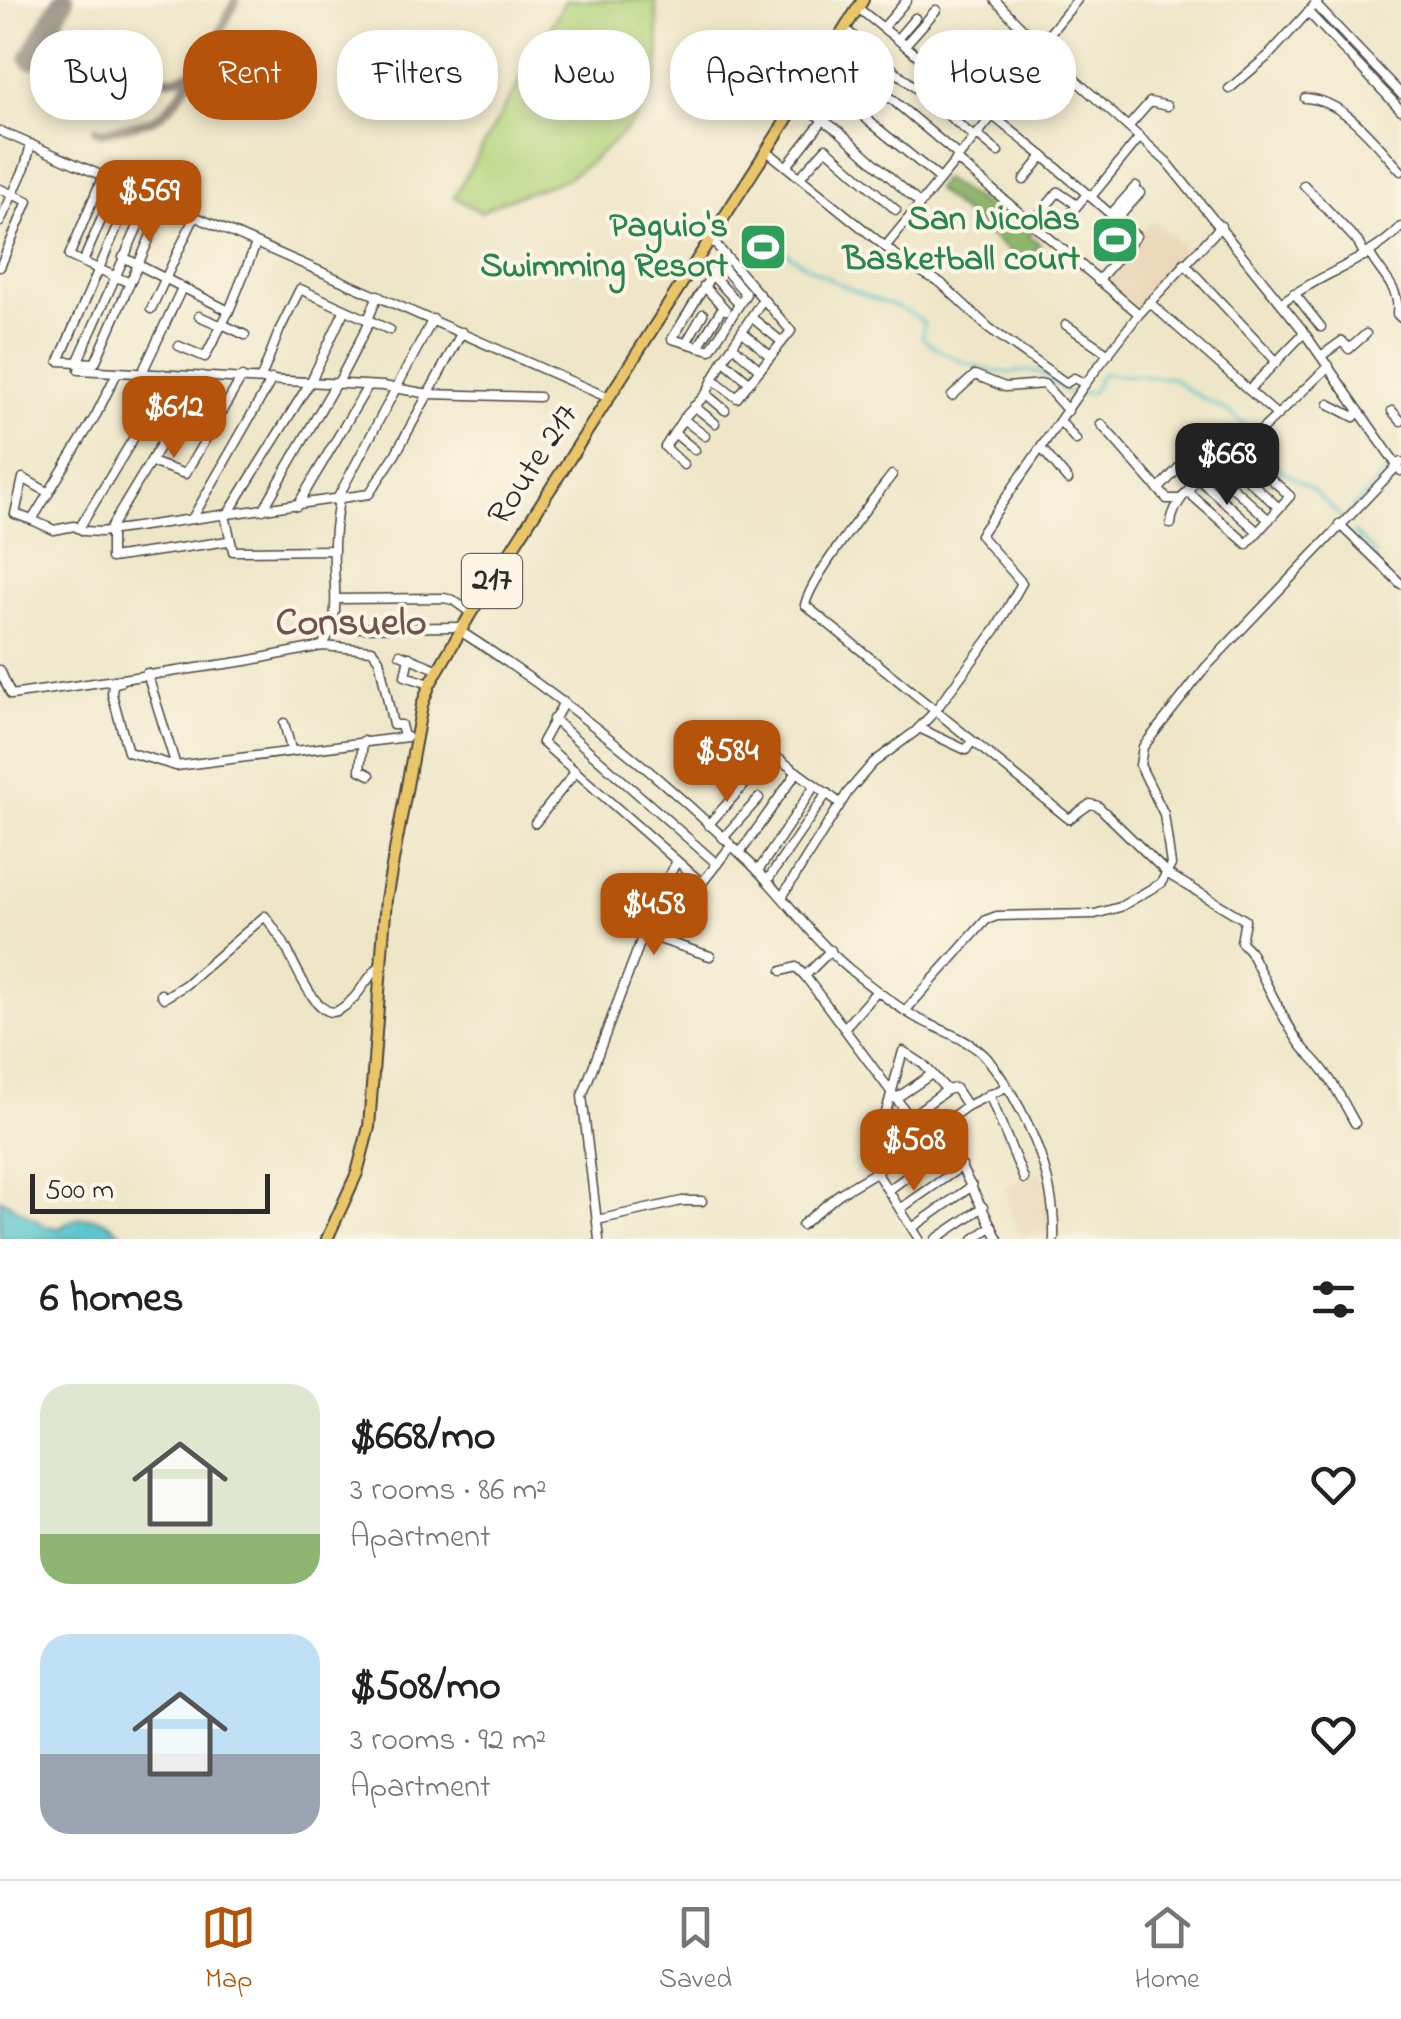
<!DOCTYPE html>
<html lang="en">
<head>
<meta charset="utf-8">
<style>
  body { margin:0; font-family:"Indie Flower",sans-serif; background:#f2f2f2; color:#222; height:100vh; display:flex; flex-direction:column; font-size:38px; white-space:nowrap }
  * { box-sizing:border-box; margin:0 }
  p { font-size:32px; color:#767676 }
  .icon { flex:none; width:55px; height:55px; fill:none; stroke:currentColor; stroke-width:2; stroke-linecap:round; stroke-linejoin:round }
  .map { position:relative; height:1239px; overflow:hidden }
  .drawer { display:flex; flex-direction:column; background:#fff; flex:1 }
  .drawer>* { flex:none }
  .hud { position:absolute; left:30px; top:30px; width:1342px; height:90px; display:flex; gap:20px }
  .scale { position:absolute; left:30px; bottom:25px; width:240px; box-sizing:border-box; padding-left:10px; border:5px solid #2b2b2b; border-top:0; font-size:28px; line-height:35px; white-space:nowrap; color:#2b2b2b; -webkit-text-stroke:8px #fcf5e5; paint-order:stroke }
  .price { position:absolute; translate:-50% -85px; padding:0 22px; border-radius:20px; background:#b45309; color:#fff; font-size:32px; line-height:65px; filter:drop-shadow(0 2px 5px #0008) }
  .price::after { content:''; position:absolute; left:50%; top:60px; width:30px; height:22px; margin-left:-15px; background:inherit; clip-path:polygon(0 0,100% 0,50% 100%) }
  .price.on { background:#222; color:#fff }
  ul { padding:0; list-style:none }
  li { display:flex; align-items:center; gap:30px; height:250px; padding:0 40px }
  li span { display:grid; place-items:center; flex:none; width:280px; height:200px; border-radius:30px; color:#555 }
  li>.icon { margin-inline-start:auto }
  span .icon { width:120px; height:120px; fill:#fffc; stroke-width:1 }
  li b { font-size:42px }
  h2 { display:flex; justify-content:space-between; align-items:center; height:120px; padding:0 40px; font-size:42px }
  .pill { padding:0 35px; border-radius:40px; background:#fff; box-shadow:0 5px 15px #0003; font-size:35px; line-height:90px }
  .pill.on { background:#b45309; color:#fff }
  .tab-bar { display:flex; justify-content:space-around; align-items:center; height:140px; border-top:2px solid #e0e0e0; background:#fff; font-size:28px; color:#767676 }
  .tab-bar a { display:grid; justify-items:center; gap:5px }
  .tab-bar .on { color:#b45309 }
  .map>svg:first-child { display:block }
  .built { fill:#ebd8ba }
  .green { fill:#b2d47c; stroke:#6e8054; stroke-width:2.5 }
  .forest { fill:#8db66c; stroke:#5c704c; stroke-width:2.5 }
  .water { fill:#58c5ce; stroke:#42787c; stroke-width:2.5 }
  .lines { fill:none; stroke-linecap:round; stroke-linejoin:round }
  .stream { stroke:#58c5ce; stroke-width:2.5 }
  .taxiway { stroke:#8c8879; stroke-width:9 }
  .runway { stroke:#8c8879; stroke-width:22 }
  .minor-casing { stroke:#484742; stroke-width:11 }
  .major-casing { stroke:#484742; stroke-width:14 }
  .minor { stroke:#fff; stroke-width:8 }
  .major { stroke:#ebc669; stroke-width:10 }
  .labels { text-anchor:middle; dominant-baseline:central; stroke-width:8; stroke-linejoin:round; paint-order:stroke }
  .shield { fill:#fcf5e5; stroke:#6a6863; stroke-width:2.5 }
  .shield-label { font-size:32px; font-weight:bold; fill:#2b2b2b }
  .leisure-label { font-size:35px; font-weight:bold; fill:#27864d; stroke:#fcf5e5; text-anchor:end }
  .street-label { font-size:35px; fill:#2b2b2b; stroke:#fcf5e5 }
  .quarter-label { font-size:40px; font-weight:bold; fill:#6e544c; stroke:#fcf5e5 }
</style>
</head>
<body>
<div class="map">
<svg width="1401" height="1239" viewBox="0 0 1401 1239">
  <rect width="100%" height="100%" fill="#fcf5e5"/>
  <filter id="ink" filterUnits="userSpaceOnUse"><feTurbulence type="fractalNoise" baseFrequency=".01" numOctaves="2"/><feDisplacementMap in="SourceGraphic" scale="20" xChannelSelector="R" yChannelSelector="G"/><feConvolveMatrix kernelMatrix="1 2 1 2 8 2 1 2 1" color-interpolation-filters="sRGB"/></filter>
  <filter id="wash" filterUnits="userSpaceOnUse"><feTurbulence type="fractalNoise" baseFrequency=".0048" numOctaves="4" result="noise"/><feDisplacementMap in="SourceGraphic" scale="40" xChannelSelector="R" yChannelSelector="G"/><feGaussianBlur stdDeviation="2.25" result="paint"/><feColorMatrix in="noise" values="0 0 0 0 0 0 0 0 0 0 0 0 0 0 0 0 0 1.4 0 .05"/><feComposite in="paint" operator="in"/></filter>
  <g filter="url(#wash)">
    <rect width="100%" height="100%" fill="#eee6c7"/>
    <g class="built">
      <path d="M1152,220l38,34 -53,58 -36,-33z"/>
      <path d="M1042,1171l9,27 1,32 -34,6 -14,-48z"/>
    </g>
    <path class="green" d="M566,0h89c7,71 11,95 -45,145 -15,13 -32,28 -50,36 -27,11 -54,16 -79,31l-27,-15z"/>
    <path class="forest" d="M943,179l51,32 -6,8 10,7 8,-4 10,7 8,-9 9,9 -4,6 11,9 -16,20 -89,-75z"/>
    <path class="water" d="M0,1198l46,28 14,2c24,-19 48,-11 66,11h-126z"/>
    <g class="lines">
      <g class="stream">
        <path d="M775,244c25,20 55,36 84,49 22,10 46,13 65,30l-2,14c16,17 63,36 87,36 10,0 22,-5 31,0 12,5 20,17 32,22"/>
        <path d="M1080,394l12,-2 9,-18 72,4c26,25 61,27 77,56"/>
        <path d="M1253,441l21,25 35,21 34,32"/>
        <path d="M1350,511l42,-45"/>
        <path d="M1353,532l23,22"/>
      </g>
      <g class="taxiway">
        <path d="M51,20l108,58c44,9 60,-47 77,-78"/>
        <path d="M96,129l6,3c56,-13 58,-7 91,-57"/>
      </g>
      <path class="runway" d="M31,58l32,-58"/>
    </g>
  </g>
  <g filter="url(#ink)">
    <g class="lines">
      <g class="minor-casing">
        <g id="minor">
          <path d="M995,0l56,58 116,104 134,166 100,143"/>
          <path d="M1315,4l86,90"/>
          <path d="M858,8l185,148 93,80 -38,45"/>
          <path d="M1308,12l93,98"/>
          <path d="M883,28l24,-28"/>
          <path d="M845,29l129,108"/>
          <path d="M897,39l18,-21"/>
          <path d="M905,45l31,-35"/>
          <path d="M832,49l127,107"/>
          <path d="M1229,89l39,-33 51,-56"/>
          <path d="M1305,98c40,2 70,45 96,73"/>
          <path d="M798,102l42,30 79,71"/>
          <path d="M987,110l90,-110"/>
          <path d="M864,117l76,62"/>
          <path d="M1128,127l22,-25 17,4"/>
          <path d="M0,131l609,267"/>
          <path d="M976,134l22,18"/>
          <path d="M767,151l137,111 37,21 48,45 77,55 8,-5 11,6"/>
          <path d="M956,159l183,155"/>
          <path d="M787,166l37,-47"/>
          <path d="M103,176l-34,80 61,27"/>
          <path d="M800,177l26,-29 70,62"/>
          <path d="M1024,180l19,-24"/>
          <path d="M1304,185l54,57 7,14"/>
          <path d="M0,189l28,12 -28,66"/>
          <path d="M133,190l-74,171 36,2 70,-160"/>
          <path d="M1091,197l49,-60"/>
          <path d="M1112,213l24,-27"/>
          <path d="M1118,218l22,-25"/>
          <path d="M0,222l25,-55 6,-23"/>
          <path d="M1031,224l27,-32 19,13"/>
          <path d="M1060,226l27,-32"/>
          <path d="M711,239l80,92 -54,67 -24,-19"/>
          <path d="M885,247l108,-132"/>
          <path d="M1370,254c11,21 31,34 27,60l4,4"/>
          <path d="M123,257l106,54 -24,46 -26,-11"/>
          <path d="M83,262l34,-79"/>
          <path d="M719,263l27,31 -36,56 -38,-11z"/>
          <path d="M1184,263l93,99"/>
          <path d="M711,274l28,30"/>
          <path d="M704,286l22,24"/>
          <path d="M1294,293l27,34"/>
          <path d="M378,295l-10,25 22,10"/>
          <path d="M1149,302l128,113"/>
          <path d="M1281,303c38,-29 86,-41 120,-76"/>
          <path d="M151,309l44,-93"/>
          <path d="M229,311l27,-67"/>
          <path d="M199,316l23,10"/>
          <path d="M751,317l31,25"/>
          <path d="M222,324l23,11"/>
          <path d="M1066,325l43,29"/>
          <path d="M743,332l27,24"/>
          <path d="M686,343l17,-29"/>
          <path d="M733,346l26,23"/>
          <path d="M698,347l25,-40"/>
          <path d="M1321,356l21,-15 7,8 17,-15"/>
          <path d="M723,360l26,22"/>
          <path d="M77,363l74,-166"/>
          <path d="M79,370l304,16 46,8 110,3"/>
          <path d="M117,373l-21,42 -64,105 22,10 20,-4 10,5 17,1 268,-38 26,-39 67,-123"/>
          <path d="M142,373l40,-85"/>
          <path d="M202,376l-91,151v31l117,-17"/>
          <path d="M261,378l19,-49 20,-40 68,31"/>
          <path d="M338,383l32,-62"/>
          <path d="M1249,390l55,-57"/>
          <path d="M706,394l19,16"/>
          <path d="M952,396l23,-21 30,12 39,-3 24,27"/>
          <path d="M1329,404l25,13 4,-5"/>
          <path d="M694,406l21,17"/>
          <path d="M1392,411l9,10"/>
          <path d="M683,419l22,17"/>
          <path d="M1061,422l15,18"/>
          <path d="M1101,424l66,75h14"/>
          <path d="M674,433l21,17"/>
          <path d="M1042,449l26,31"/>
          <path d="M1243,453l8,-13 78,-74"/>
          <path d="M1222,456l57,52"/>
          <path d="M151,462l34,12 57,-97"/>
          <path d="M684,465l-19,-18 18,-28 23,-25 17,-34 40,-61"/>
          <path d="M1211,468l58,52"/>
          <path d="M892,475c-20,26 -81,102 -87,130l264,214 21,-15 8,2 70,68 77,46 -4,22 8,8c12,22 42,87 58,102 21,19 34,46 48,71"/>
          <path d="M1159,489l23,-25 76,68"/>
          <path d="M336,501l97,-182"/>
          <path d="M297,506l71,-120"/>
          <path d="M263,510l73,-127"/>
          <path d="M228,514l83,-133 33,-70"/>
          <path d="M225,515l8,36 101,-1"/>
          <path d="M192,519l80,-140"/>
          <path d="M32,520l-17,-6 8,-36 26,15"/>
          <path d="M1171,524c1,-27 43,-59 61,-80l58,52 -43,48 -59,-52"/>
          <path d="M1339,524l62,60"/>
          <path d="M80,527l53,-88 31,-65"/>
          <path d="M338,599l106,-1 9,2 18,13"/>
          <path d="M332,628l131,-1"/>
          <path d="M460,631c105,67 201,145 290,232 34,33 61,74 98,105 21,17 43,35 67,49 22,12 55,22 72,41 39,49 69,118 67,181"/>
          <path d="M322,646c18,-26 13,-49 12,-79 -1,-22 1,-45 5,-67"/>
          <path d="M400,654l39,16"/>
          <path d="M409,657l-4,19 25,8"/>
          <path d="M0,670l11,25 235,-34 76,-15 50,4 7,9 14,66h8l3,12"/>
          <path d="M147,673l29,93"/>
          <path d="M120,682l-7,2 -1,10 16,58 48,14 231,-29"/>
          <path d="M564,702l-22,40 160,141 29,-37"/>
          <path d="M553,719l164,145"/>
          <path d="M284,723l7,26"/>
          <path d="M919,728l47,22 6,-9"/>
          <path d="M363,741l-3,29 10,5"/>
          <path d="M535,823l41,-52"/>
          <path d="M708,825l64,-71 68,49"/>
          <path d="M723,838l36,-40"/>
          <path d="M740,853l57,-81"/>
          <path d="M758,871l57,-86"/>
          <path d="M767,881l60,-88"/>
          <path d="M782,897l66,-105 25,-29 43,-32 19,-20 61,-82 26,-46 -42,-48 105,-151 54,-70 82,-88"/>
          <path d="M644,934l66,22"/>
          <path d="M782,971l14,-4 9,9 119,160"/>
          <path d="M805,976l26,-26"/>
          <path d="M161,994l3,4 21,-13 80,-69c6,8 12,17 18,26 9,15 34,82 56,68 20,-11 26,-32 43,-46"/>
          <path d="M905,1011l81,-91 11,-4 98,-2 25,-7 41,-24 10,-18 -7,-51 -24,-49 3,-18 63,-80 195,-205"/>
          <path d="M845,1027l32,-36"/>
          <path d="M989,1094l35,85"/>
          <path d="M898,1097l34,-23"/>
          <path d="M911,1116l36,-26"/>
          <path d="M940,1126l58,113"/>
          <path d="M890,1160l-12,-19 25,-90 20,13 24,26 8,-2 12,18"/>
          <path d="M876,1172l43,67"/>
          <path d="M890,1189l61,-44"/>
          <path d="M900,1209l62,-43"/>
          <path d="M597,1220l85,-19h20"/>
          <path d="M802,1225l37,-31 37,-22 91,-66 39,-19"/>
          <path d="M912,1228l60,-42"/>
          <path d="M599,1239l-17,-143 74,-195 21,-40"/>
          <path d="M936,1239l47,-32"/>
          <path d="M974,1239l18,-13"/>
        </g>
      </g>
      <g class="major-casing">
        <path id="major" d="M327,1239l30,-66 12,-46 17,-228 36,-194 8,-21 41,-71 392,-613"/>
      </g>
      <use href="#minor" class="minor"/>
      <use href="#major" class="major"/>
    </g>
  </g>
  <defs>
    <g id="stadium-square" transform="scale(2.5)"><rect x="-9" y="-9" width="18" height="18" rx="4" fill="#2e9e5b" stroke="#fcf5e5"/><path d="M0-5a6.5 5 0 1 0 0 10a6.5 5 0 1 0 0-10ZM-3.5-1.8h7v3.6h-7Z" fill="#fff"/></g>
  </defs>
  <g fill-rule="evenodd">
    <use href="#stadium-square" x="1115" y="240"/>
    <use href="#stadium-square" x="763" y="247"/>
  </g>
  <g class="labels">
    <rect class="shield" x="462" y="554" width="60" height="54" rx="8"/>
    <g class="shield-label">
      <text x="492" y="581">217</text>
    </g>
    <g class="leisure-label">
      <text x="1080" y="220">San Nicolas<tspan x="1080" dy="40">Basketball court</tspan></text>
      <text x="728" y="227">Paguio's<tspan x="728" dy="40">Swimming Resort</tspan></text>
    </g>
    <g class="street-label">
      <text transform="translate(534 465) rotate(-57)">Route 217</text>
    </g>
    <g class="quarter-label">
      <text x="351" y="624">Consuelo</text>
    </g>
  </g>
</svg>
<div class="scale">500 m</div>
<b class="price" style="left:149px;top:245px">$569</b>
<b class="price" style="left:174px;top:461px">$612</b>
<b class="price on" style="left:1227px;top:508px">$668</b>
<b class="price" style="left:727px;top:805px">$584</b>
<b class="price" style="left:654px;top:958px">$458</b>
<b class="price" style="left:914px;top:1194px">$508</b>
<div class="hud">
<a class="pill">Buy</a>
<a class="pill on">Rent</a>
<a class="pill">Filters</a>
<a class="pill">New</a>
<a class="pill">Apartment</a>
<a class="pill">House</a>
</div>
</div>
<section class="drawer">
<h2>6 homes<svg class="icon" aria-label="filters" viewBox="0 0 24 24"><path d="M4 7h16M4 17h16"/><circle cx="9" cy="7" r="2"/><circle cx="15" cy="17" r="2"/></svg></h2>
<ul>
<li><span style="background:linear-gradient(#dfe7d0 75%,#8fb573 0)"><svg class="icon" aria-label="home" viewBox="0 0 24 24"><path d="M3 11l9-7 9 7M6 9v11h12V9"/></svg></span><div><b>$668/mo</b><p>3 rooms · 86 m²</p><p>Apartment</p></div><svg class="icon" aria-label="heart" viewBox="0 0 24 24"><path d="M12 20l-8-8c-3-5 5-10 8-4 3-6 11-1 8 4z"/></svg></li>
<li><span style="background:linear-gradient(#bfe0f5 60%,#9aa5b1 0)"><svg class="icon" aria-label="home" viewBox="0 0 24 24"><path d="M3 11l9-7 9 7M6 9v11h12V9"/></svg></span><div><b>$508/mo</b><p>3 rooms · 92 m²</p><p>Apartment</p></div><svg class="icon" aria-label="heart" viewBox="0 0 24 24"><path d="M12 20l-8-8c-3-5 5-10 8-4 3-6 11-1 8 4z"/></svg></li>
</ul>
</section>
<nav class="tab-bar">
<a class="on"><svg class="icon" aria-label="map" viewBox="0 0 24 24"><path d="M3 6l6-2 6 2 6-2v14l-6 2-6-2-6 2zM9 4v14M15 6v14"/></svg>Map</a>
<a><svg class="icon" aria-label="saved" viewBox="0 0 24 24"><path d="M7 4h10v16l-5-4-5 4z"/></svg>Saved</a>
<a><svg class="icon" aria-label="home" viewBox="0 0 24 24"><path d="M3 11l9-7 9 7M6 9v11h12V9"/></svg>Home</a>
</nav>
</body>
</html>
